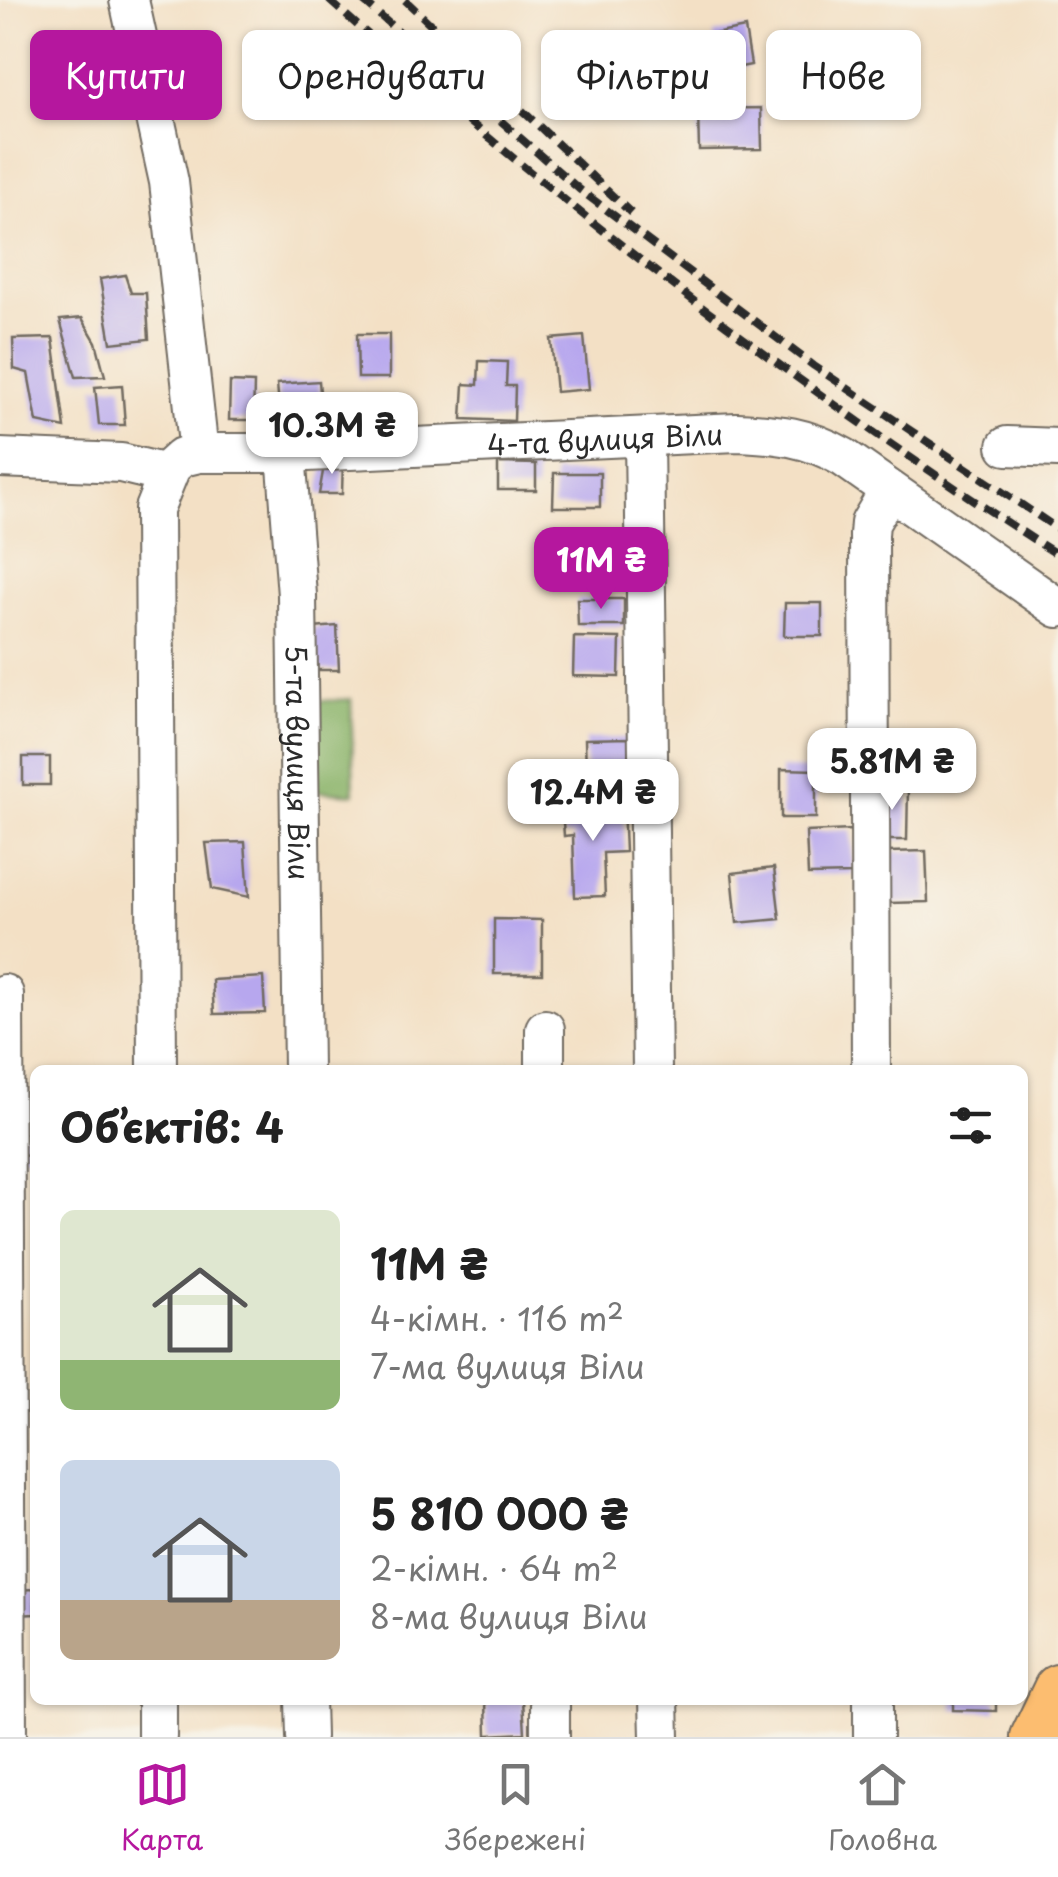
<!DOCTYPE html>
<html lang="uk">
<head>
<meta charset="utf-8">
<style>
  body { margin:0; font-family:"Playpen Sans",sans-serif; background:#f6f6f6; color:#222; height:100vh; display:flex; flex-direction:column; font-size:38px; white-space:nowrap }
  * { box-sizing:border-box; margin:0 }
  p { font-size:32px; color:#767676 }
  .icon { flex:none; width:55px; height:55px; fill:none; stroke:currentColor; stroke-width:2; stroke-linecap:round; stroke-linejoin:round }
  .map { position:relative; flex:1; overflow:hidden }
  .panel { position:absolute; left:30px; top:1065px; width:998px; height:640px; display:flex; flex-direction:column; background:#fff; border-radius:15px; box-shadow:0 2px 8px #0004 }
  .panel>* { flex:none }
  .banner { position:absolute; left:30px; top:30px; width:1000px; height:90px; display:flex; gap:20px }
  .price { position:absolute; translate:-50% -85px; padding:0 22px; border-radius:20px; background:#fff; color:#222; font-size:32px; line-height:65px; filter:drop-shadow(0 2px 5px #0008) }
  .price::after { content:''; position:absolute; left:50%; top:60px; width:30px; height:22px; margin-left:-15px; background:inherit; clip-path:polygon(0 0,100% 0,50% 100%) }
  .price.on { background:#b5179e; color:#fff }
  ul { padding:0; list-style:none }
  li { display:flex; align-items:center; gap:30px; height:250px; padding:0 30px }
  li span { display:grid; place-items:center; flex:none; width:280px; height:200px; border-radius:15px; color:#555 }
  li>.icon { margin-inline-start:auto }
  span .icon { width:120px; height:120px; fill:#fffc; stroke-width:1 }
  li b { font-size:42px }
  h2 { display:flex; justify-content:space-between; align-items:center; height:120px; padding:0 30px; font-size:42px }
  .chip { padding:0 35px; border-radius:15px; background:#fff; box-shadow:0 2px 8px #0004; font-size:35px; line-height:90px }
  .chip.on { background:#b5179e; color:#fff }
  .tab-bar { display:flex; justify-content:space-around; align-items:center; height:140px; border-top:2px solid #e0e0e0; background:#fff; font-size:28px; color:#767676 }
  .tab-bar a { display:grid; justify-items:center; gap:5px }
  .tab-bar .on { color:#b5179e }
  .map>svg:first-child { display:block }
  .forest { fill:#8bb46a; stroke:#5b704a; stroke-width:2.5 }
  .building { fill:#b7a7ee }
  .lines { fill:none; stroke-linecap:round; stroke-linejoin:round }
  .minor-casing { stroke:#716a61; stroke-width:42 }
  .major-casing { stroke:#716a61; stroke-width:52 }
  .minor { stroke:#fff; stroke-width:38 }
  .major { stroke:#fcbd6f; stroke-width:48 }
  .rail { stroke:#2b2b2b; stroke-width:8; stroke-dasharray:15 8; stroke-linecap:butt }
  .labels { text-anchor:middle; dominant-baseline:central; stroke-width:10; stroke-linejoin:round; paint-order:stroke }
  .street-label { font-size:28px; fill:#2b2b2b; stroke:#f7f3e8 }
</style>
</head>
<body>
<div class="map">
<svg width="1058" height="1737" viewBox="0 0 1058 1737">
  <rect width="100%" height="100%" fill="#f7f3e8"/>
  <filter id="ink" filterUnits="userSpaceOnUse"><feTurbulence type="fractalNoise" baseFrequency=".01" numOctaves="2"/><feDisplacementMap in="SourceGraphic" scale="20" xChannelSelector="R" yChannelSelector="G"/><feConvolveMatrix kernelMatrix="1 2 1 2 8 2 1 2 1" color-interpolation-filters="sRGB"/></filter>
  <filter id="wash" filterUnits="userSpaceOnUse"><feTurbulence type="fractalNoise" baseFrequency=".0048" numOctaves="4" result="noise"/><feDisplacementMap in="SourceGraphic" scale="40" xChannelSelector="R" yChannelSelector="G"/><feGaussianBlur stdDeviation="2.25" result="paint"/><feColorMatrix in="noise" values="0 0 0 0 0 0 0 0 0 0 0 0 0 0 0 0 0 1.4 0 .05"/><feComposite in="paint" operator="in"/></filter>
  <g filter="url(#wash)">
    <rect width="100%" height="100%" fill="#f3e0c5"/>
    <path class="forest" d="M351,699l3,95 -49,-4 -1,-88z"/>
    <g id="blocks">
      <g class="building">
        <path d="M745,28l6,37 -31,6 -6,-37z"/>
        <path d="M761,108l1,41 -63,1 -1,-41z"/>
        <path d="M125,275l6,18h15l3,46 -38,4 -11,-64z"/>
        <path d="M82,318l14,24 9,34 -29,1 -16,-57z"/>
        <path d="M357,334h32v44h-31z"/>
        <path d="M584,336l5,53 -33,3 -5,-53z"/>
        <path d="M53,338l12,90 -28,-6 -9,-49 -14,-4 -1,-30z"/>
        <path d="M479,361l28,1 -1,24h9l-1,35 -52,-2 2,-35 14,1z"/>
        <path d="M319,381l3,34 -42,3 -3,-34z"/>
        <path d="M230,382l24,1 -1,37h-24z"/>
        <path d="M122,385l3,40h-26l-4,-38z"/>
        <path d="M343,459l-1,35h-23l6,-34z"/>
        <path d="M498,463l38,1v26h-38z"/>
        <path d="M554,473h46v34h-47z"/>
        <path d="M577,599h47v27h-46z"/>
        <path d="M785,603h37v33h-38z"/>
        <path d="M337,626l2,44h-24l-2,-42z"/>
        <path d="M574,637l46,1 -1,39 -46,-1z"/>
        <path d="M630,738l1,33h-45l-1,-32z"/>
        <rect x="23" y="757" width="27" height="28"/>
        <path d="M781,769l35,1v48h-35z"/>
        <path d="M877,786l31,1 -1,53h-31z"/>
        <path d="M623,805l2,47 -22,1 2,43 -30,1 -2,-62 -9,1 -2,-29z"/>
        <path d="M851,830l2,44 -45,1 -2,-43z"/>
        <path d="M245,842l4,55 -37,-8 -6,-46z"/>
        <path d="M926,851l2,51 -39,1 -2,-51z"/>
        <path d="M774,868l6,51 -43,4 -5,-50z"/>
        <path d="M494,919l48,1v54h-48z"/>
        <path d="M263,977l2,36 -51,1 -2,-34z"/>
        <path d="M12,1133l23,1v22l-23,-1z"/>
        <path d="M35,1589v25l-19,1 -2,-25z"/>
        <path d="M486,1700h37l2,33 -38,2z"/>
        <path d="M953,1700h43v11l-43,-1z"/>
      </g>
    </g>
  </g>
  <g filter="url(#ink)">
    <use href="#blocks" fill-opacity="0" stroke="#716a61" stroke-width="2.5"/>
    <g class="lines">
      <g class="minor-casing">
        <g id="minor">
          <path d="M129,0l40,182 30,271"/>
          <path d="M644,438l8,632"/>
          <path d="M1007,446l51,2"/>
          <path id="s1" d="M286,453l11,142 6,475"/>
          <path d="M0,458l121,5 45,11"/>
          <path d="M4,994l3,743"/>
          <path d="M545,1029v41"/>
          <path id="s2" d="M157,1070l-3,-561 17,-42 11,-10 17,-4h87l451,-21c42,2 69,4 106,25l215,151"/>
          <path d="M871,1070l-2,-535 1,-12 19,-32"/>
          <path d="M305,1700l1,37"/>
          <path d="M550,1700v37"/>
          <path d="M659,1700l1,37"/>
          <path d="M873,1700v37"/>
          <path d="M157,1737v-37"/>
        </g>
      </g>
      <g class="major-casing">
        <path id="major" d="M1035,1737l23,-48"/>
      </g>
      <use href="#minor" class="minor"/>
      <use href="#major" class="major"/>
      <g class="rail">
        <path d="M329,0c228,203 471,391 729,555"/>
        <path d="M362,0l217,189 235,177 244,163"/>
        <path d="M405,0l226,213"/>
      </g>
    </g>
  </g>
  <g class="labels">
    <g class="street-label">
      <text stroke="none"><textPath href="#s2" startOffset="1045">4-та вулиця Віли</textPath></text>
      <text stroke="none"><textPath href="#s1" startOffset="310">5-та вулиця Віли</textPath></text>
    </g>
  </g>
</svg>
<b class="price" style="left:332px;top:477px">10.3M ₴</b>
<b class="price on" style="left:601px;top:612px">11M ₴</b>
<b class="price" style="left:892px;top:813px">5.81M ₴</b>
<b class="price" style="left:593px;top:844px">12.4M ₴</b>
<div class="banner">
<a class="chip on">Купити</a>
<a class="chip">Орендувати</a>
<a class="chip">Фільтри</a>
<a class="chip">Нове</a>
</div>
<section class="panel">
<h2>Об’єктів: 4<svg class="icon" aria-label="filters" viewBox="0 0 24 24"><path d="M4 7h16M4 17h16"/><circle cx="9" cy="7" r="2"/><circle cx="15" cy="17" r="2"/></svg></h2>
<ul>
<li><span style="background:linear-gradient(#dfe7d0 75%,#8fb573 0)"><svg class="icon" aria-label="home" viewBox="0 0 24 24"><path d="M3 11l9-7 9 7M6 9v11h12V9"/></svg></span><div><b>11M ₴</b><p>4-кімн. · 116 m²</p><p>7-ма вулиця Віли</p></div></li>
<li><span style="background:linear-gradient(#c9d6e8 70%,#b9a48a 0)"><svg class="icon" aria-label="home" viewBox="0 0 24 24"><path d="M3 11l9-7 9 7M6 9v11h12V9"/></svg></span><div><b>5 810 000 ₴</b><p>2-кімн. · 64 m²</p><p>8-ма вулиця Віли</p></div></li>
</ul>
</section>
</div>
<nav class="tab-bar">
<a class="on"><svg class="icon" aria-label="map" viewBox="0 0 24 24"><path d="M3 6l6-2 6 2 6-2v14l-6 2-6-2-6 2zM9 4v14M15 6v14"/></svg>Карта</a>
<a><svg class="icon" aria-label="saved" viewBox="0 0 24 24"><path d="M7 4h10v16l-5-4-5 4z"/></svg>Збережені</a>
<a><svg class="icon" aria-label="home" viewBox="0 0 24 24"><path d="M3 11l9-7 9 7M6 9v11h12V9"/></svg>Головна</a>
</nav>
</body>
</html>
